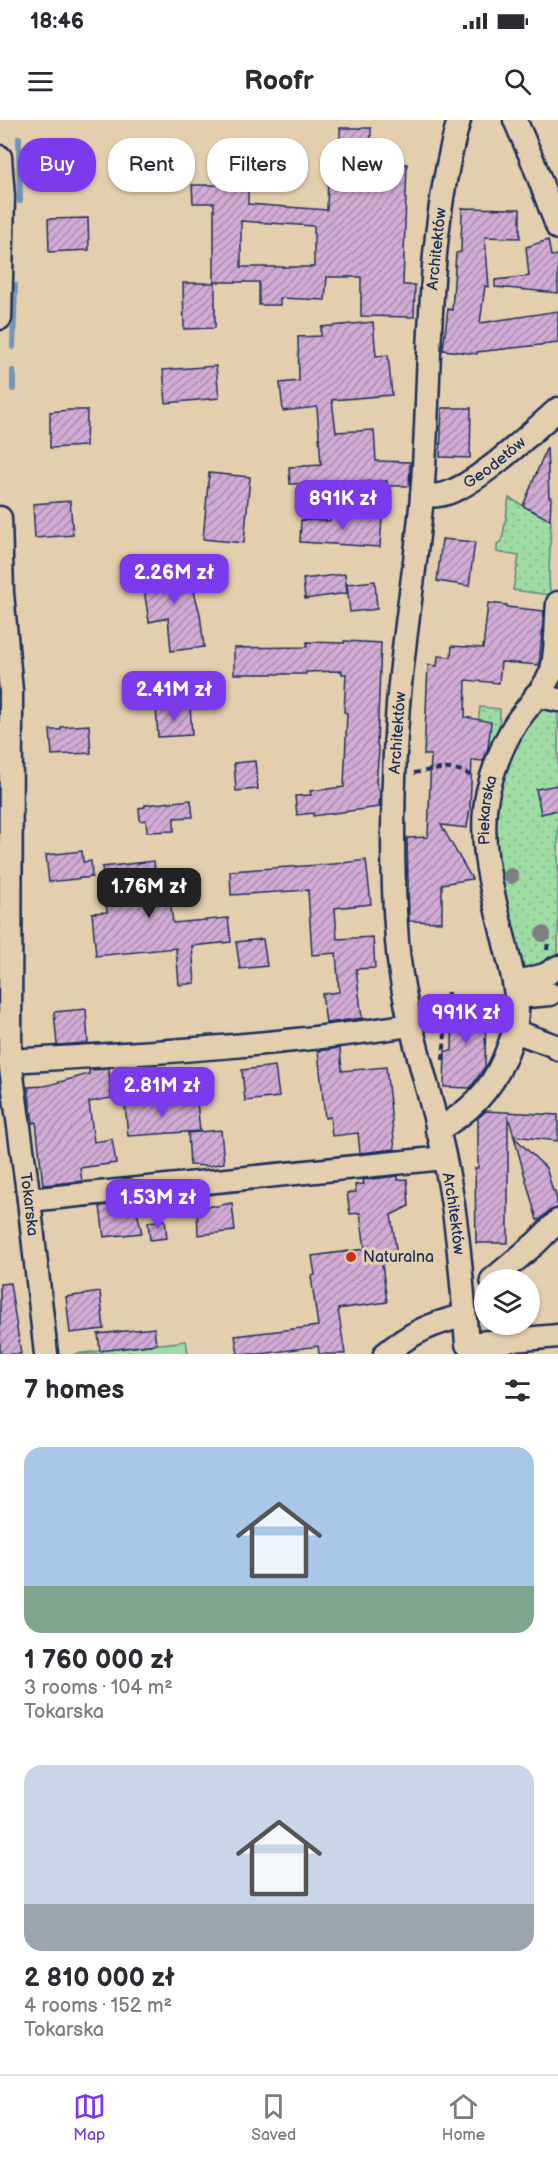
<!DOCTYPE html>
<html lang="en">
<head>
<meta charset="utf-8">
<style>
  body { margin:0; font-family:"Balsamiq Sans",sans-serif; background:#f2f2f3; color:#2b2b33; height:100vh; display:flex; flex-direction:column; font-size:22px; white-space:nowrap }
  * { box-sizing:border-box; margin:0 }
  p { font-size:20px; color:#7c7c81 }
  .icon { flex:none; width:33px; height:33px; fill:none; stroke:currentColor; stroke-width:2; stroke-linecap:round; stroke-linejoin:round }
  .map { position:relative; height:1234px; overflow:hidden }
  .details { display:flex; flex-direction:column; background:#fff; flex:1 }
  .details>* { flex:none }
  .banner { position:absolute; left:18px; top:18px; width:522px; height:54px; display:flex; gap:12px }
  .tools { position:absolute; left:474px; top:1149px; display:grid; gap:12px }
  .tools a { display:grid; place-items:center; width:66px; height:66px; border-radius:50%; background:#fff; box-shadow:0 2px 4px #0004; font-size:30px }
  .price { position:absolute; translate:-50% -51px; padding:0 14px; border-radius:12px; background:#7c3aed; color:#fff; font-size:20px; line-height:39px; filter:drop-shadow(0 2px 3px #0008) }
  .price::after { content:''; position:absolute; left:50%; top:36px; width:18px; height:14px; margin-left:-9px; background:inherit; clip-path:polygon(0 0,100% 0,50% 100%) }
  .price.active { background:#222; color:#fff }
  ul { padding:0; list-style:none }
  li { display:grid; align-content:center; gap:12px; height:318px; padding:0 24px }
  li span { display:grid; place-items:center; height:186px; border-radius:18px; color:#555 }
  li>.icon { margin-inline-start:auto }
  span .icon { width:108px; height:108px; fill:#fffc; stroke-width:1 }
  li b { font-size:26px }
  h2 { display:flex; justify-content:space-between; align-items:center; height:72px; padding:0 24px; font-size:26px }
  .pill { padding:0 21px; border-radius:24px; background:#fff; box-shadow:0 2px 4px #0004; font-size:21px; line-height:54px }
  .pill.active { background:#7c3aed; color:#fff }
  .status { display:flex; justify-content:space-between; align-items:center; height:42px; padding:0 30px; background:#fff; direction:ltr }
  .status svg { height:16px; fill:currentColor }
  header { display:flex; justify-content:space-between; align-items:center; height:78px; padding:0 24px; background:#fff; font-size:27px; font-weight:700 }
  .tabs { display:flex; justify-content:space-around; align-items:center; height:84px; border-top:2px solid #e1e1e2; background:#fff; font-size:16px; color:#7c7c81 }
  .tabs a { display:grid; justify-items:center; gap:3px }
  .tabs .active { color:#7c3aed }
  .map>svg:first-child { display:block }
  .grass { fill:url(#grass-dots); stroke:#5c8681; stroke-width:1.5 }
  .park { fill:url(#park-tufts); stroke:#5c8681; stroke-width:1.5 }
  .lines { fill:none; stroke-linecap:round; stroke-linejoin:round }
  .stream { stroke:#7294ba; stroke-width:6 }
  .building { fill:url(#building-hatch); stroke:#1b2f5e; stroke-width:1.5; fill-rule:evenodd }
  .minor-casing { stroke:#1b2f5e; stroke-width:27 }
  .path { stroke:#1b2f5e; stroke-width:4; stroke-dasharray:6 4.5; stroke-linecap:butt }
  .minor { stroke:#e3cfad; stroke-width:22 }
  .tree { fill:#7c8085 }
  .poi-dot { fill:#c8321e; stroke:#e3cfad; stroke-width:2 }
  .labels { text-anchor:middle; dominant-baseline:central; stroke-width:6; stroke-linejoin:round; paint-order:stroke }
  .street-label { font-size:16px; fill:#1b2f5e; stroke:#e3cfad }
  .poi-label { font-size:16px; fill:#1b2f5e; stroke:#e3cfad; text-anchor:start }
</style>
</head>
<body>
<div class="status"><b>18:46</b><svg viewBox="0 0 49 12"><path d="M0 12V9h3v3zM5 12V6h3v6zM10 12V3h3v9zM15 12V0h3v12zM26 1h20v11H26zM47 4h2v5h-2z"/></svg></div>
<header><svg class="icon" aria-label="menu" viewBox="0 0 24 24"><path d="M4 6h16M4 12h16M4 18h16"/></svg>Roofr<svg class="icon" aria-label="search" viewBox="0 0 24 24"><circle cx="10" cy="10" r="6"/><path d="M15 15l6 6"/></svg></header>
<div class="map">
<svg width="558" height="1234" viewBox="0 0 558 1234">
  <defs>
    <pattern id="grass-dots" width="8" height="8" patternUnits="userSpaceOnUse" patternTransform="scale(1.5)"><rect width="8" height="8" fill="#9edca4"/><path d="M2 2h.1M6 6h.1" fill="none" stroke="#88bd90" stroke-width="1.8" stroke-linecap="round"/></pattern>
    <pattern id="park-tufts" width="24" height="20" patternUnits="userSpaceOnUse" patternTransform="scale(1.5)"><rect width="24" height="20" fill="#9edca4"/><path d="M3 7l-1-3M5 7V3M7 7l1-3M15 17l-1-3M17 17v-4M19 17l1-3" fill="none" stroke="#88bd90"/></pattern>
    <pattern id="building-hatch" width="6" height="6" patternUnits="userSpaceOnUse" patternTransform="scale(1.5)"><rect width="6" height="6" fill="#d1abd3"/><path d="M-1 1l2-2M0 6l6-6M5 7l2-2" fill="none" stroke="#a98cae"/></pattern>
  </defs>
  <rect width="100%" height="100%" fill="#e3cfad"/>
  <filter id="ink" filterUnits="userSpaceOnUse"><feTurbulence type="fractalNoise" baseFrequency=".0167" numOctaves="2"/><feDisplacementMap in="SourceGraphic" scale="12" xChannelSelector="R" yChannelSelector="G"/><feConvolveMatrix kernelMatrix="1 2 1 2 8 2 1 2 1" color-interpolation-filters="sRGB"/></filter>
  <g filter="url(#ink)">
    <g class="grass">
      <path d="M509,378l42,22 -2,55 1,20 -37,-5 6,-34 -22,-4v-8l5,-3z"/>
      <path d="M544,583l14,3v251l-27,12 -9,-2 -20,-64 -11,-79 18,-76z"/>
      <path d="M480,587l20,2 -1,26 -12,27 1,-19 -12,-1z"/>
    </g>
    <path class="park" d="M186,1221l2,13h-114z"/>
    <g class="lines">
      <g class="stream">
        <path d="M19,18l1,63"/>
        <path d="M13,227l2,-62"/>
        <path d="M13,269v-18"/>
      </g>
    </g>
    <g class="building">
      <path d="M340,8h31v35l36,1 -4,121h12l-1,32 -53,-1v-39h-34l-2,23 -45,-2v7h-21v-23h-45v-79h-21l-1,-18h56v19l79,6 1,-34h12zM241,101l73,5v41h-73z"/>
      <path d="M462,88l58,1v29l-35,-1 4,50 -4,-1 -5,37 78,-12v32l-81,9v2l-34,-4 5,-41 4,1 4,-57 5,-1z"/>
      <path d="M88,98l1,32 -40,2 -1,-33z"/>
      <path d="M548,120l3,16 7,-1v38l-63,-6v-7l34,-4 -3,-29z"/>
      <path d="M183,163h32v45l-31,1z"/>
      <path d="M373,202l3,34 12,-1 4,40 -60,5 4,32 38,-2 2,31 34,1 -1,24h-22v-5l-97,3 -1,-17 32,-2 -4,-58 -34,4 -3,-28 19,-2 -1,-44 23,-1v-9z"/>
      <path d="M216,246l3,32 -53,5 -3,-33z"/>
      <path d="M442,288h29l-1,50 -30,-1z"/>
      <path d="M69,290h18l-1,36 -36,2v-36z"/>
      <path d="M547,327l2,50h2l-1,23 -27,-14z"/>
      <path d="M209,353l41,4 -6,66 -41,-4z"/>
      <path d="M70,381l3,34 -38,3 -2,-34z"/>
      <path d="M331,396l51,2 -2,29 -80,-5 1,-22 29,1z"/>
      <path d="M442,419l33,3 -6,44 -32,-5z"/>
      <path d="M187,445l13,49 4,33 -33,4 -3,-33 -19,4 -8,-53z"/>
      <path d="M345,454l2,19 -42,6 -2,-20z"/>
      <path d="M375,461l2,28 -27,3 -3,-28z"/>
      <path d="M488,483l19,2v2l37,4 -5,54 -38,-3 -2,21 -33,-3 -1,37 26,5 -3,26 -5,13 -11,-1 -2,48 -3,20 -26,-3 31,54 -30,5v38l-33,-1 -2,-83 21,-1 3,-82h-7l4,-90 9,1 1,-10 13,1 1,-11 31,2z"/>
      <path d="M344,521l37,2 -4,101 2,7 -3,31 4,11 -1,14 -66,9v-3l-16,2 -2,-19 16,-1 -1,-4 34,-4 3,-74 -3,-1 2,-38h-4v-3l-36,1v2h-72v-26l73,-1v-5l37,1z"/>
      <path d="M190,586l2,29 -34,2 -2,-29z"/>
      <path d="M89,605l2,28 -39,2 -2,-25h11v-3z"/>
      <path d="M255,641l3,28 -22,2 -2,-28z"/>
      <path d="M558,665v25l-17,4 -5,-25z"/>
      <path d="M191,680l2,17 -19,1v13l-27,1 -1,-12 -6,1 -1,-13 6,-1v-2z"/>
      <path d="M82,731l1,11 8,-1 1,16 -43,5 -3,-27z"/>
      <path d="M366,740l5,44 -36,4 2,31 36,-2 2,31 -19,1 6,49 -36,5 -4,-29 17,-2 -3,-39 -24,2 -4,-65 -77,5 -1,-24 104,-7z"/>
      <path d="M154,741l2,18 11,-2 6,46 55,-5 3,24 -39,4 3,37 -16,2 -3,-37 -80,8 -4,-43 15,-1 -5,-45z"/>
      <path d="M263,819l4,27 -27,3 -4,-27z"/>
      <path d="M453,881h33l-1,66 -15,21 -26,-1 1,-36h7z"/>
      <path d="M86,889l2,34 -31,2 -3,-33z"/>
      <path d="M340,928l2,23 44,-4 9,82 -35,4 -2,-20 -26,3 -2,-19 -5,1 -7,-67z"/>
      <path d="M275,946l4,31 -34,4 -3,-31z"/>
      <path d="M109,949l2,29 -22,4 5,40 18,-3 4,24 -36,5 2,13 -39,4 -7,-63 -3,1 -5,-36 17,-1 44,-12v-4z"/>
      <path d="M197,981l3,30 -72,5 -3,-31z"/>
      <path d="M486,991l72,4v26l-44,-5 -6,-20v127h-32l-1,-75h3v-50z"/>
      <path d="M221,1010l3,33 -15,3 -19,-1 -2,-32z"/>
      <path d="M514,1017l32,31 7,23h2l3,17 -9,3 -8,8 -4,1z"/>
      <path d="M398,1056v4l9,-1 2,27 -18,9 7,47 -16,2 5,38 -49,7 7,45h-26l-1,-8 -57,8h-23l-3,-18 83,-10 -7,-50 4,-1 -3,-19 53,-7 -5,-36 -10,1 -3,-21 9,-1 -1,-7 9,-1 -1,-4z"/>
      <path d="M135,1083l7,30 -38,4 -4,-31z"/>
      <path d="M232,1083l3,28 -37,4 -1,-29h20z"/>
      <path d="M165,1100l2,18 -17,2 -2,-18z"/>
      <path d="M10,1163l11,71h-21v-70z"/>
      <path d="M100,1172l4,37 -34,4 -4,-36z"/>
      <path d="M154,1208l2,16 -56,7 -2,-17z"/>
    </g>
    <g class="lines">
      <g class="minor-casing">
        <g id="minor">
          <path id="s1" d="M459,0c-35,122 -27,251 -37,376 -6,70 -18,139 -24,209 -6,79 -7,158 -1,236 6,78 34,148 49,224 12,58 16,119 21,179l91,-8"/>
          <path d="M515,0l17,39 26,69"/>
          <path d="M0,37l3,40 -3,121"/>
          <path id="s2" d="M422,375c9,1 19,1 28,-3 32,-12 81,-59 108,-83"/>
          <path id="s3" d="M0,398l2,75 9,98 -1,370 19,139 17,154"/>
          <path d="M536,575l22,5"/>
          <path d="M515,863l30,-8 13,-8"/>
          <path d="M516,877l34,-3"/>
          <path d="M514,911l39,14 5,4"/>
          <path d="M10,941c133,-8 268,-15 400,-36"/>
          <path id="s4" d="M437,1010c31,-17 53,-38 67,-71 6,-15 13,-32 13,-49 0,-19 -5,-39 -10,-58 -12,-52 -31,-107 -19,-161 6,-24 15,-48 28,-68 10,-15 26,-31 34,-48 7,-14 6,-55 8,-72"/>
          <path d="M29,1080l415,-42"/>
          <path d="M492,1160l44,-37 22,-22"/>
          <path d="M385,1234c26,-21 47,-31 79,-38"/>
        </g>
      </g>
      <g class="path">
        <path d="M414,653c16,-3 45,-9 56,3"/>
        <path d="M547,830l2,-19"/>
        <path d="M443,940l5,-68"/>
        <path d="M129,1232v2"/>
      </g>
      <use href="#minor" class="minor"/>
    </g>
    <g class="tree">
      <circle cx="511" cy="756" r="8"/>
      <circle cx="543" cy="814" r="8"/>
    </g>
  </g>
  <circle class="poi-dot" cx="351" cy="1137" r="6"/>
  <g class="labels">
    <g class="street-label">
      <text transform="translate(437 129) rotate(-84)">Architektów</text>
      <text stroke="none"><textPath href="#s2" startOffset="82">Geodetów</textPath></text>
      <text transform="translate(398 613) rotate(-86)">Architektów</text>
      <text stroke="none"><textPath href="#s4" startOffset="354">Piekarska</textPath></text>
      <text stroke="none"><textPath href="#s3" startOffset="688">Tokarska</textPath></text>
      <text stroke="none"><textPath href="#s1" startOffset="1104">Architektów</textPath></text>
    </g>
    <g class="poi-label">
      <text x="363" y="1137">Naturalna</text>
    </g>
  </g>
</svg>
<div class="tools">
<a><svg class="icon" aria-label="layers" viewBox="0 0 24 24"><path d="M12 4l9 5-9 5-9-5zM3 14l9 5 9-5"/></svg></a>
</div>
<b class="price" style="left:343px;top:411px">891K zł</b>
<b class="price" style="left:174px;top:485px">2.26M zł</b>
<b class="price" style="left:174px;top:602px">2.41M zł</b>
<b class="price active" style="left:149px;top:799px">1.76M zł</b>
<b class="price" style="left:466px;top:925px">991K zł</b>
<b class="price" style="left:162px;top:998px">2.81M zł</b>
<b class="price" style="left:158px;top:1110px">1.53M zł</b>
<div class="banner">
<a class="pill active">Buy</a>
<a class="pill">Rent</a>
<a class="pill">Filters</a>
<a class="pill">New</a>
</div>
</div>
<section class="details">
<h2>7 homes<svg class="icon" aria-label="filters" viewBox="0 0 24 24"><path d="M4 7h16M4 17h16"/><circle cx="9" cy="7" r="2"/><circle cx="15" cy="17" r="2"/></svg></h2>
<ul>
<li><span style="background:linear-gradient(#a9c7e8 75%,#7fa58c 0)"><svg class="icon" aria-label="home" viewBox="0 0 24 24"><path d="M3 11l9-7 9 7M6 9v11h12V9"/></svg></span><div><b>1 760 000 zł</b><p>3 rooms · 104 m²</p><p>Tokarska</p></div></li>
<li><span style="background:linear-gradient(#c9d6e8 75%,#9aa5b1 0)"><svg class="icon" aria-label="home" viewBox="0 0 24 24"><path d="M3 11l9-7 9 7M6 9v11h12V9"/></svg></span><div><b>2 810 000 zł</b><p>4 rooms · 152 m²</p><p>Tokarska</p></div></li>
</ul>
</section>
<nav class="tabs">
<a class="active"><svg class="icon" aria-label="map" viewBox="0 0 24 24"><path d="M3 6l6-2 6 2 6-2v14l-6 2-6-2-6 2zM9 4v14M15 6v14"/></svg>Map</a>
<a><svg class="icon" aria-label="saved" viewBox="0 0 24 24"><path d="M7 4h10v16l-5-4-5 4z"/></svg>Saved</a>
<a><svg class="icon" aria-label="home" viewBox="0 0 24 24"><path d="M3 11l9-7 9 7M6 9v11h12V9"/></svg>Home</a>
</nav>
</body>
</html>
